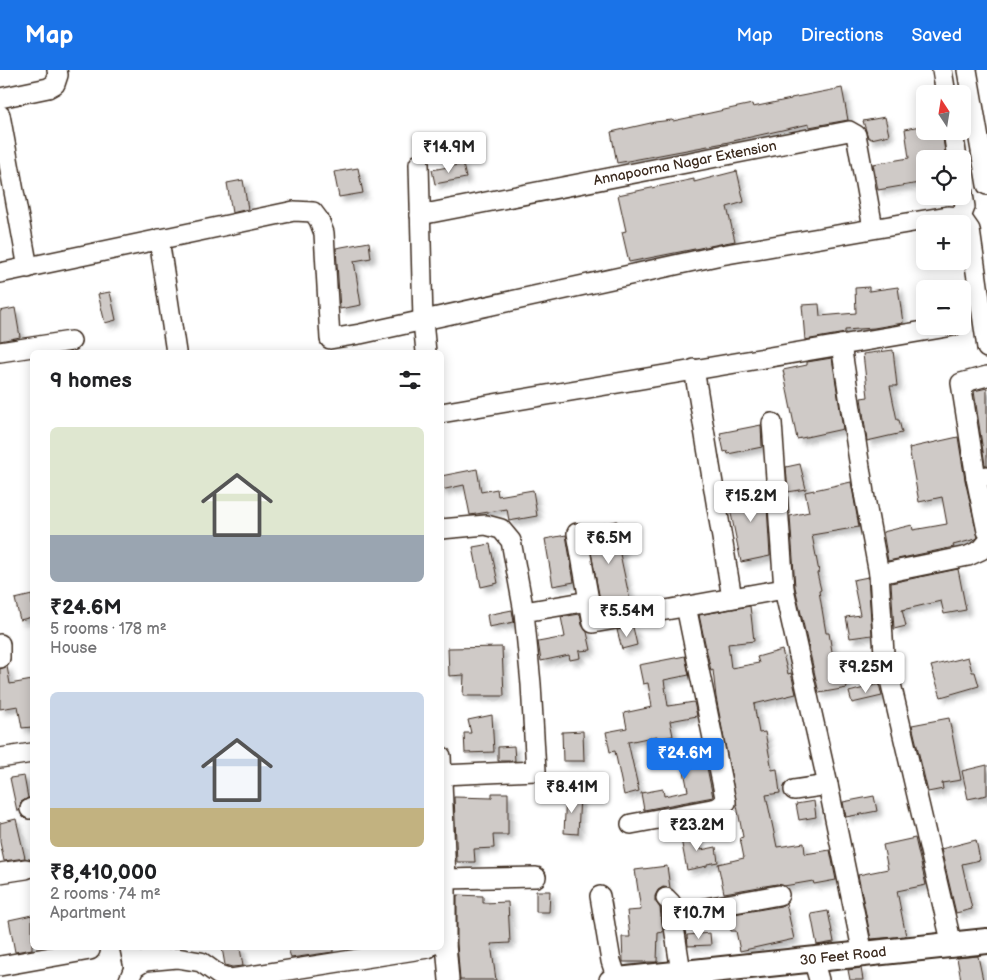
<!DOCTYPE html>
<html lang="en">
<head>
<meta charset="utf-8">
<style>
  body { margin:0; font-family:"Balsamiq Sans",sans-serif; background:#f6f6f6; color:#202124; height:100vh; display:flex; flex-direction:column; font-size:19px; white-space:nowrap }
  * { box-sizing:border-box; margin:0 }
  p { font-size:16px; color:#757577 }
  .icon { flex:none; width:28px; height:28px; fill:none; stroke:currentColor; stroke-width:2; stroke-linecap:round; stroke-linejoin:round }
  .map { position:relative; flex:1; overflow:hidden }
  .details { position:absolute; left:30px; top:280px; width:414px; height:600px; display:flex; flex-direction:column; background:#fff; border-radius:8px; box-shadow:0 2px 12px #0003 }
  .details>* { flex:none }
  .needle { width:32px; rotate:348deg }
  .tools { position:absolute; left:916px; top:15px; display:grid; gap:10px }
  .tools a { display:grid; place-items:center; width:55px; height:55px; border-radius:8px; background:#fff; box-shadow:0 2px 12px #0003; font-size:25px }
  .price { position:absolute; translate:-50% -42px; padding:0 11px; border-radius:5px; background:#fff; color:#222; font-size:16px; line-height:32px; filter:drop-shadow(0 1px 2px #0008) }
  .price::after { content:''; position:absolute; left:50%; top:30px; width:15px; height:11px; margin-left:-8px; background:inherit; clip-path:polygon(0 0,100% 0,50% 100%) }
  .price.selected { background:#1a73e8; color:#fff }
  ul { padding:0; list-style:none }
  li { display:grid; align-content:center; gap:10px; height:265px; padding:0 20px }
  li span { display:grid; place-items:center; height:155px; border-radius:8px; color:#555 }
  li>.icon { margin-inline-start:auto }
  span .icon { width:90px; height:90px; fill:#fffc; stroke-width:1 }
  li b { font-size:21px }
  h2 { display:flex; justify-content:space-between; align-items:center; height:60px; padding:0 20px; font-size:21px }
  header { display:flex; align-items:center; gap:30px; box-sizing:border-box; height:70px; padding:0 25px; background:#1a73e8; color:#fff }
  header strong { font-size:24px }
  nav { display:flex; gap:28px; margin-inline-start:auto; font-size:18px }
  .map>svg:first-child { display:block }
  .building { fill:#cfcac7; stroke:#3b2a1e; filter:url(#shadow) }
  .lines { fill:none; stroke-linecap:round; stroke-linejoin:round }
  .minor-casing { stroke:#3b2a1e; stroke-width:22 }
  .major-casing { stroke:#3b2a1e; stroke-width:28 }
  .minor { stroke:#fff; stroke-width:19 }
  .major { stroke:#fff; stroke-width:24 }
  .labels { text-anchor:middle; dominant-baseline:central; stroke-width:4; stroke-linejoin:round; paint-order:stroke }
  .street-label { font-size:14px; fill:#3b2a1e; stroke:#fff }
</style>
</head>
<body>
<header>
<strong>Map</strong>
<nav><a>Map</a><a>Directions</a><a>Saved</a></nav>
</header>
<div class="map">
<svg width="987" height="910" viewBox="0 0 987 910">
  <defs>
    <filter id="shadow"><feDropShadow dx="4.5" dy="4.5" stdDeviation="2.5" flood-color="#0004"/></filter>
  </defs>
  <rect width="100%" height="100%" fill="#fff"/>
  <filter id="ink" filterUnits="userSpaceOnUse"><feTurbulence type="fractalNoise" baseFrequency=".02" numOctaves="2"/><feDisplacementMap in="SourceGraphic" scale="10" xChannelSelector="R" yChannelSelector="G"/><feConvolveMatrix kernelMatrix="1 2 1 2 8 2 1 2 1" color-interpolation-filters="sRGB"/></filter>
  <g filter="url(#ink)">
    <g class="building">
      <path d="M842,18l6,32 -39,7v-3l-85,19 -107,20 -6,-31 44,-10 17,-2 1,1 79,-17 1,3 38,-8v-1z"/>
      <path d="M885,47l4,18 -18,4 -3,-2 -5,-16z"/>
      <path d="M925,55v6h17l4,28h-21v23l-47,8 -5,-26 36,-6 -4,-29z"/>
      <path d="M463,94l3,14 -31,6 -3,-14z"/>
      <path d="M358,98l5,25 -24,4 -5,-25z"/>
      <path d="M737,101l7,31 -17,5 8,34 -106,21 -7,-30 4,-1 -8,-36 76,-16v3z"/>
      <path d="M243,110l5,29 -16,4 -5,-30z"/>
      <path d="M369,172l2,16 -17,3 7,44 -21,4 -4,-61z"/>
      <path d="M869,217v4l29,-4 5,36 -29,5 -29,2v3l-40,7 -3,-35 17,-1 1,12 36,-3 -1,-25z"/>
      <path d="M110,222l6,28 -11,3 -7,-29z"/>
      <path d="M15,238l5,29 -20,4v-30z"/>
      <path d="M893,280l4,36h-7l7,34h2l3,13 -35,8 -6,-43 7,-1 -5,-43z"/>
      <path d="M832,288l11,71 -46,10 -14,-69 24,-5v-3z"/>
      <path d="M987,318v77h-2l-11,-74z"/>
      <path d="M761,355l1,22 -34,7 -1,-3 -3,1 -4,-19z"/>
      <path d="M958,367l7,43 13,57 -2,2 -23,6 1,2 -66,14 -5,-29 29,-7 1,5 34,-6 -5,-27 -23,5 -10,-54z"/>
      <path d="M800,394l6,25 -18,3 -2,-25z"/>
      <path d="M477,399l4,23 16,-3 1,7 35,-6 4,26 -28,5 -2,-12 -37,6 -6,-30 -23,5v-14z"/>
      <path d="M851,412l8,45 -47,8 7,37 -2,1 4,17 -2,1 7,42h3l6,37 8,-2 4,20 -28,5 -24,-106 -5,-71 19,-4 -4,-20z"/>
      <path d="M763,417l4,19 3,50 -29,6 -14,-68z"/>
      <path d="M617,451l6,32 -3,1 11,51 -29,5 -16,-83z"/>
      <path d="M566,465l8,47 -21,4 -8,-47z"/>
      <path d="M490,474l8,39 -17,4 -8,-40z"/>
      <path d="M958,499l8,41 -22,4 -3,-13 -39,9 4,16 -12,3 -3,-46z"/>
      <path d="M868,507l4,58 -22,3 -4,-21 14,-2 -7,-35z"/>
      <path d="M32,525v22l-12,3 -5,-21z"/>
      <path d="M750,536l4,35 -26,3 3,24 28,-5 -2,-6 25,-7 6,24 3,-1 5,21 -42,10 5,29 6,-1 7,38 5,-1 3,24 -14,2 11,52 27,-4 1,11 25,-4 6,30 -22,4 -1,-3 -29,5 -7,-2 -53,9 -6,-29 26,-6 -4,-20 3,-1 -27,-140 -3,-27 -2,1 -12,-56z"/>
      <path d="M512,540l2,12 -25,5 -2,-12z"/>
      <path d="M580,544l2,11 5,7 4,18 -12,1 1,7 -10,2 -1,-5 -28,6 -3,-19 27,-5 -4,-20z"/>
      <path d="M633,557l4,18 -15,4 -5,-19z"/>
      <path d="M502,577l2,49h-41l1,-21 -15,1 -1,-28z"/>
      <path d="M685,586l4,19 -25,5 4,26 26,-4 3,14 -27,5 3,15 -16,3v-3l-29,6 11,49 -15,4 -9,-44 -5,1 -4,-20 21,-4 -3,-15 28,-6 -4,-24 -5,1 -4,-19z"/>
      <path d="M968,587l4,15h3l4,14 -38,11 -10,-31z"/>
      <path d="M7,596l3,18 22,-4v47l-10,1 -4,-22 -18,3v-40z"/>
      <path d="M879,614l3,12 -30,7 -3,-11z"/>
      <path d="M492,645l2,37 -29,1 -1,-20h7l-3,-13z"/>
      <path d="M949,648l12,62 -19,3 1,6 -15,3 -16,-67z"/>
      <path d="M583,661l1,30h-21l-1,-29z"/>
      <path d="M702,673l11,54 -69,13 -3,-17 22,-4 1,7 24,-5 -6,-30 -4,1 -3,-14z"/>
      <path d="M514,676l1,15h-17v-14z"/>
      <path d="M987,695v30l-19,4 -6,-28z"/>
      <path d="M24,706l4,22 -7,4 -2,9h-2l-7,-33z"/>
      <path d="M492,723h16v42h-15l1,13 -20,1 1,13h-18l-3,-65 38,1z"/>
      <path d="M566,724l14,1 -2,39 -14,-1z"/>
      <path d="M874,726l3,15 -31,6 -3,-15z"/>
      <path d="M814,731l2,16 -17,3 -3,-16z"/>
      <path d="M16,749l9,39 -21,3 -4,-19v-19z"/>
      <path d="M697,760l4,20 15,-3 2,15 -11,2v2l-20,4 -7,-36z"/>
      <path d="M915,768l11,47 -29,6 9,45 -35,3 -13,-64 30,-6 -5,-24z"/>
      <path d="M976,770l4,20 -18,4 10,45 -16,4 -15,-64z"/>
      <path d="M667,796l3,22 -7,-1 -5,3 -3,6v5l5,7 3,24 -5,1 -1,29h-34l-1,-25h8l-3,-26 14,-1 -6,-40z"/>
      <path d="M536,821h14l-1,21h-13z"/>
      <path d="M457,825l26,1v7l25,-1 2,41 -19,1 5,36h-36l-3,-36z"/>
      <path d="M786,833l8,36 -54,12 -4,-20h-5l-3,-16 53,-9z"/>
      <path d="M828,841l6,31 -17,3 -6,-31z"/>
      <path d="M32,845v34l-17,3 -6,-32z"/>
      <path d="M710,863l1,12 -23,1 -1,-11z"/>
      <path d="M222,878h18l3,18 -11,1 -7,-2z"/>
      <path d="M288,878h45v4l-42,6z"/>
      <path d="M978,886l5,24h-22l-4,-22z"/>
      <path d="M861,898l2,12h-13l-2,-10z"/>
    </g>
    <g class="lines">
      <g class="minor-casing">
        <g id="minor">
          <path d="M942,0l4,24"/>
          <path d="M967,0l20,115"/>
          <path d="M0,28l48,-10 7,-4 3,-9 -1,-5"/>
          <path d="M0,45l28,153"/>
          <path d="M953,61l4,28"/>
          <path d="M419,94l4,157 3,31"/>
          <path d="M420,145l429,-84 7,4 2,10 15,83"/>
          <path d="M961,147l4,-10 -3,-19"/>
          <path d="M159,169l17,113"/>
          <path d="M0,203l294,-62 19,1 6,8 5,13 6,106 30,-5 361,-79 227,-39 13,1 9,13 17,118"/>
          <path d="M841,275l23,148 15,81 89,-18 13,-6 6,-7"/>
          <path d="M0,282l71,-11"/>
          <path d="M694,299l38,229"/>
          <path d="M441,343l512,-87"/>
          <path d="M772,353l12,166"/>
          <path d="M987,406l-11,2 11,53"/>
          <path d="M976,408l-15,-95 26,-7"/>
          <path d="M441,459l45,-4 15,4 10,12 13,71"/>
          <path d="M577,463l16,90 191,-34 44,196 35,169"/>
          <path d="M879,504l5,80 68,291"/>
          <path d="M0,574v14"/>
          <path d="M441,686l5,123v65"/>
          <path d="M0,688l32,-5"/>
          <path d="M442,705l94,-4 -5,-87 -7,-72 65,-11"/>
          <path d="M794,720l34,-5"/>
          <path d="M30,739l2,-1"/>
          <path d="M631,754l86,-16 9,-6 -40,-196"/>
          <path d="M0,803l26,-4"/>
          <path d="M446,809l90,-2"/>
          <path d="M600,826l11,65 6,18 -8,1"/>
          <path d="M666,828l5,5 1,11"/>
          <path d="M441,875l5,-1 3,36"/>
          <path d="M130,878l4,20"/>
          <path d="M813,889l6,21"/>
          <path d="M0,896l90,-16"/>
          <path d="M681,902l-9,-58 107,-19"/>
          <path d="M129,910l5,-12 11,-7 32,-3 24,4 18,13 12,4 197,-31"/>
        </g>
      </g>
      <g class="major-casing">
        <path id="major" d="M618,910l369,-39"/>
      </g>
      <use href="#minor" class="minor"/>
      <use href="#major" class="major"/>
    </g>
  </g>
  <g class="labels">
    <g class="street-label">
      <text transform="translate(685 93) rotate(-11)">Annapoorna Nagar Extension</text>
      <text transform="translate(843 886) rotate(-6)">30 Feet Road</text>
    </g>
  </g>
</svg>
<div class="tools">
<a><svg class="needle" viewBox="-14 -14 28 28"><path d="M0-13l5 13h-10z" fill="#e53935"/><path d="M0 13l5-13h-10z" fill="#757577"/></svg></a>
<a><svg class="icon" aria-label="locate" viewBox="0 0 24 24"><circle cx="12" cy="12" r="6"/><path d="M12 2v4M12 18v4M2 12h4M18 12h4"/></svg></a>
<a>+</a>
<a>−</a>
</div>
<b class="price" style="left:449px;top:104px">₹14.9M</b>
<b class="price" style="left:751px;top:453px">₹15.2M</b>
<b class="price" style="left:609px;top:495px">₹6.5M</b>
<b class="price" style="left:627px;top:568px">₹5.54M</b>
<b class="price" style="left:866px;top:624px">₹9.25M</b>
<b class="price selected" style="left:685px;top:710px">₹24.6M</b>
<b class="price" style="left:572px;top:744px">₹8.41M</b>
<b class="price" style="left:697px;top:782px">₹23.2M</b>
<b class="price" style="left:699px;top:870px">₹10.7M</b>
<section class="details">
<h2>9 homes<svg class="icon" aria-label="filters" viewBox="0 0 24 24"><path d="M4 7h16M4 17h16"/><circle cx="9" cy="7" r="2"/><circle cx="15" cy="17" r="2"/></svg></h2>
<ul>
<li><span style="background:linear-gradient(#dfe7d0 70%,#9aa5b1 0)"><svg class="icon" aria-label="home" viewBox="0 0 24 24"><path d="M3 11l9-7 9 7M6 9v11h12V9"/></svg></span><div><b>₹24.6M</b><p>5 rooms · 178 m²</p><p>House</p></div></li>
<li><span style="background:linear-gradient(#c9d6e8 75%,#c2b280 0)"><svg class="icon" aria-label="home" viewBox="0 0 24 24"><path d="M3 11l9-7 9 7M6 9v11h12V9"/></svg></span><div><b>₹8,410,000</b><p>2 rooms · 74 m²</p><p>Apartment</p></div></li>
</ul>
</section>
</div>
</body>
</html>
